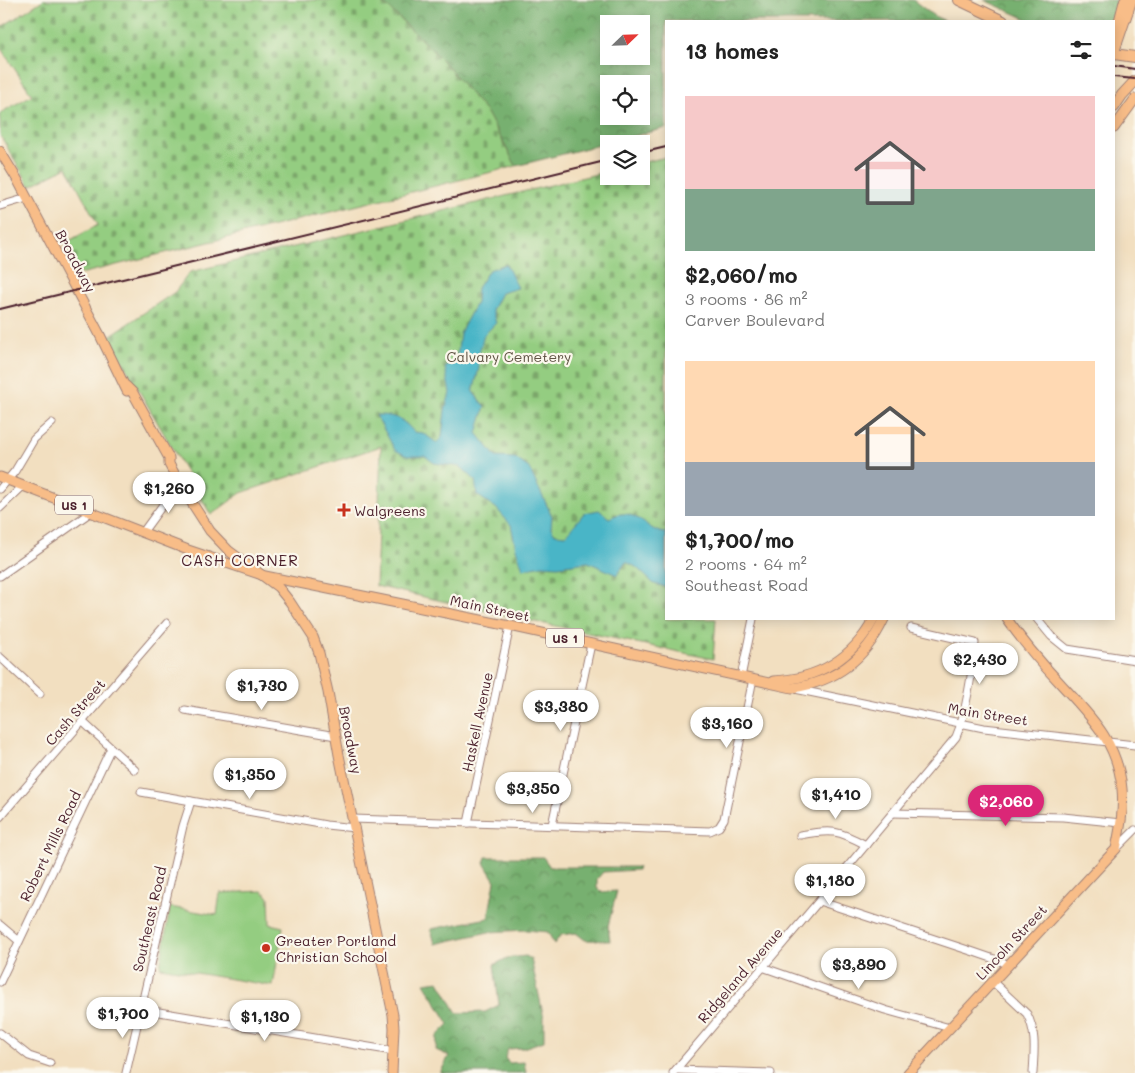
<!DOCTYPE html>
<html lang="en">
<head>
<meta charset="utf-8">
<style>
  body { margin:0; font-family:Mali,sans-serif; background:#f2f2f2; color:#222; height:100vh; display:flex; flex-direction:column; font-size:19px; white-space:nowrap }
  * { box-sizing:border-box; margin:0 }
  p { font-size:16px; color:#767676 }
  .icon { flex:none; width:28px; height:28px; fill:none; stroke:currentColor; stroke-width:2; stroke-linecap:round; stroke-linejoin:round }
  .map { position:relative; flex:1; overflow:hidden }
  .side { position:absolute; left:665px; top:20px; width:450px; height:600px; display:flex; flex-direction:column; background:#fff; border-radius:0px; box-shadow:0 2px 12px #0003 }
  .side>* { flex:none }
  .needle { width:32px; rotate:67deg }
  .fabs { position:absolute; left:600px; top:15px; display:grid; gap:10px }
  .fabs a { display:grid; place-items:center; width:50px; height:50px; border-radius:0px; background:#fff; box-shadow:0 2px 12px #0003; font-size:25px }
  .price { position:absolute; translate:-50% -42px; padding:0 11px; border-radius:18px; background:#fff; color:#222; font-size:16px; line-height:32px; filter:drop-shadow(0 1px 2px #0008) }
  .price::after { content:''; position:absolute; left:50%; top:30px; width:15px; height:11px; margin-left:-8px; background:inherit; clip-path:polygon(0 0,100% 0,50% 100%) }
  .price.on { background:#db2777; color:#fff }
  ul { padding:0; list-style:none }
  li { display:grid; align-content:center; gap:10px; height:265px; padding:0 20px }
  li span { display:grid; place-items:center; height:155px; border-radius:0px; color:#555 }
  li>.icon { margin-inline-start:auto }
  span .icon { width:90px; height:90px; fill:#fffc; stroke-width:1 }
  li b { font-size:21px }
  h2 { display:flex; justify-content:space-between; align-items:center; height:60px; padding:0 20px; font-size:21px }
  .map>svg:first-child { display:block }
  .grass { fill:#94cd81; stroke:#6f7656 }
  .forest { fill:url(#forest-crowns); stroke:#60684d; fill-rule:evenodd }
  .cemetery { fill:url(#cemetery-stones); stroke:#6f7656 }
  .water { fill:#4ab5c7; stroke:#4a6a79 }
  .lines { fill:none; stroke-linecap:round; stroke-linejoin:round }
  .minor-casing { stroke:#9e7f76; stroke-width:9 }
  .major-casing { stroke:#9e7f76; stroke-width:11 }
  .highway-casing { stroke:#9e7f76; stroke-width:12 }
  .minor { stroke:#fff; stroke-width:7 }
  .major { stroke:#f8bd88; stroke-width:9 }
  .highway { stroke:#f8bd88; stroke-width:10 }
  .rail { stroke:#4a1f2b; stroke-width:2 }
  .poi-dot { fill:#c8321e; stroke:#fbf7ec; stroke-width:2 }
  .labels { text-anchor:middle; dominant-baseline:central; stroke-width:4.5; stroke-linejoin:round; paint-order:stroke }
  .shield { fill:#fbf7ec; stroke:#7f6065; stroke-width:1 }
  .shield-label { font-size:12px; font-weight:bold; fill:#4a1f2b }
  .street-label { font-size:14px; fill:#4a1f2b; stroke:#fbf7ec }
  .park-label { font-size:14px; fill:#605345; stroke:#fbf7ec }
  .poi-label { font-size:14px; fill:#4a1f2b; stroke:#fbf7ec; text-anchor:start }
  .neighbourhood-label { font-size:15px; letter-spacing:1px; fill:#4a1f2b; stroke:#fbf7ec }
</style>
</head>
<body>
<div class="map">
<svg width="1135" height="1073" viewBox="0 0 1135 1073">
  <defs>
    <pattern id="forest-crowns" width="20" height="18" patternUnits="userSpaceOnUse" patternTransform="scale(1.25)"><rect width="20" height="18" fill="#77b06f"/><path d="M2 6a3 3 0 1 1 6 0M12 15a3 3 0 1 1 6 0" fill="none" stroke="#648f5b"/></pattern>
    <pattern id="cemetery-stones" width="16" height="16" patternUnits="userSpaceOnUse" patternTransform="scale(1.25)"><rect width="16" height="16" fill="#94cd81"/><path d="M2 7V4a2 2 0 0 1 4 0v3zM10 15v-3a2 2 0 0 1 4 0v3z" fill="#7ba66a"/></pattern>
  </defs>
  <rect width="100%" height="100%" fill="#fbf7ec"/>
  <filter id="ink" filterUnits="userSpaceOnUse"><feTurbulence type="fractalNoise" baseFrequency=".02" numOctaves="2"/><feDisplacementMap in="SourceGraphic" scale="10" xChannelSelector="R" yChannelSelector="G"/><feConvolveMatrix kernelMatrix="1 2 1 2 8 2 1 2 1" color-interpolation-filters="sRGB"/></filter>
  <filter id="wash" filterUnits="userSpaceOnUse"><feTurbulence type="fractalNoise" baseFrequency=".0096" numOctaves="4" result="noise"/><feDisplacementMap in="SourceGraphic" scale="20" xChannelSelector="R" yChannelSelector="G"/><feGaussianBlur stdDeviation="1.12" result="paint"/><feColorMatrix in="noise" values="0 0 0 0 0 0 0 0 0 0 0 0 0 0 0 0 0 1.4 0 .05"/><feComposite in="paint" operator="in"/></filter>
  <g filter="url(#wash)">
    <rect width="100%" height="100%" fill="#f2dfc0"/>
    <path class="grass" d="M262,891l7,6 1,27 13,3 -10,59 -113,-19 10,-60 47,8 3,-22z"/>
    <g class="forest">
      <path d="M377,0h536l21,16 12,5h-280v107l-150,38 -29,-53 -47,-55 -51,-50zM609,24h32v32h-32zM609,84h32v32h-32z"/>
      <path d="M984,0h132l-5,21h-80z"/>
      <path d="M486,857h57l7,10h88l-1,3 -34,2 -6,7v9l5,4 15,-1 -9,35 2,15 -25,-1 -9,-7 -15,2 -7,9 -6,-12 -22,-2 -37,2 -54,12 -4,-15 57,-11 7,-37 -11,-18z"/>
      <path d="M526,956l5,3 13,59v23l-21,7 -15,1 -3,9 4,5 15,-1 2,11h-86l9,-17 -13,-6 1,-14 12,-12 -25,-41 15,-2 18,32 28,-1 14,-7 -5,-40 13,-7z"/>
    </g>
    <g class="cemetery">
      <path d="M43,0h334l12,8 51,50 47,55 29,53 -436,108 -15,-31 33,-18 -31,-58 -37,19 -30,-51v-22l32,-18 -32,-48v-19z"/>
      <path d="M666,157v462h50l-3,40 -201,-42 -136,-31 5,-140 -140,47 -30,22 -103,-178 67,-45 15,-20 419,-101v5h32v-13z"/>
    </g>
    <path class="water" d="M506,264l12,24 -17,5 -9,17 4,13 -12,12 -6,22 1,11 -6,24 12,15 -8,26 19,24 19,1 14,10 23,48 -1,12 4,6 11,1 18,-22 15,-3 10,8c3,-1 8,-4 12,-4 17,-2 29,19 45,19v54l-12,-3 -18,-17 -10,-5 -9,13 -29,-13 -30,4 -16,-1 -19,4 -7,-20 -5,-24 -15,-17 -19,-13 -2,-15 -14,-13 -27,-4 -9,-7h-18l-12,-6 -19,-35c18,0 26,3 38,17l9,1 14,10 5,-6 3,-27 5,-17 -5,-25 12,-10 3,-25 16,-30 1,-15 12,-18z"/>
  </g>
  <g filter="url(#ink)">
    <g class="lines">
      <g class="minor-casing">
        <g id="minor">
          <path d="M0,206l27,-8"/>
          <path d="M0,489l15,-18 19,-32 18,-16"/>
          <path d="M0,508l23,-22"/>
          <path d="M143,532l24,-33 14,-13"/>
          <path d="M0,576l91,-64"/>
          <path d="M1037,619l14,17 16,13 68,11"/>
          <path d="M0,657l40,37"/>
          <path d="M741,677l12,-58"/>
          <path d="M795,689l189,39 151,17"/>
          <path d="M185,710l151,26"/>
          <path d="M83,722l52,48"/>
          <path d="M141,792l185,33 29,3"/>
          <path d="M893,813l170,4 58,6"/>
          <path d="M0,817l167,-194"/>
          <path d="M353,819l357,12 9,-4 5,-8 29,-140"/>
          <path d="M468,823l42,-197"/>
          <path d="M552,825l39,-181"/>
          <path d="M800,835c32,-6 38,-5 66,10"/>
          <path d="M1116,849l19,-19"/>
          <path d="M819,901l155,51 29,10 4,4"/>
          <path d="M0,925l19,16"/>
          <path d="M762,967l123,43 65,18"/>
          <path d="M0,982l111,-234"/>
          <path d="M993,982l34,32c10,19 7,39 6,59"/>
          <path d="M141,1009l252,42"/>
          <path d="M0,1033l29,23 21,7"/>
          <path d="M676,1070l95,3"/>
          <path d="M126,1073l57,-247 8,-25"/>
          <path d="M673,1073l146,-172 137,-164c10,-23 17,-69 19,-94l-64,-15"/>
        </g>
      </g>
      <g class="major-casing">
        <g id="major">
          <path d="M1114,53l18,-53"/>
          <path d="M1114,128l21,-29"/>
          <path d="M0,151l17,28 82,154 28,58"/>
          <path d="M126,386l7,7 36,65v6l12,22 29,45 19,20 49,36 12,15 23,35 6,16 9,39 11,63 54,260 1,13 -2,45"/>
          <path d="M0,477l188,73 77,26 245,50 282,62c44,-6 74,-30 92,-69"/>
          <path d="M773,681c45,-2 80,-23 101,-62"/>
          <path d="M908,1073l208,-224c4,-20 8,-40 6,-60 -4,-47 -32,-73 -62,-106 -19,-20 -37,-41 -53,-64"/>
        </g>
      </g>
      <g class="highway-casing">
        <g id="highway">
          <path d="M959,0l44,21"/>
          <path d="M1114,42l11,-42"/>
          <path d="M1114,54l21,3"/>
          <path d="M1114,107l8,-12 13,-14"/>
        </g>
      </g>
      <use href="#minor" class="minor"/>
      <use href="#major" class="major"/>
      <use href="#highway" class="highway"/>
      <g class="rail">
        <path d="M1114,66l21,3"/>
        <path d="M1114,77l21,2"/>
        <path d="M641,153l25,-6"/>
        <path d="M0,309l609,-149"/>
      </g>
    </g>
  </g>
  <g class="poi-dot">
    <path d="M341.5 502.5h5v5h5v5h-5v5h-5v-5h-5v-5h5z"/>
    <circle cx="266" cy="948" r="5"/>
  </g>
  <g class="labels">
    <g class="shield">
      <rect x="55" y="495.5" width="38" height="19" rx="4"/>
      <rect x="546" y="628.5" width="38" height="19" rx="4"/>
    </g>
    <g class="shield-label">
      <text x="74" y="505">US 1</text>
      <text x="565" y="638">US 1</text>
    </g>
    <g class="street-label">
      <text transform="translate(76 261) rotate(62)">Broadway</text>
      <text transform="translate(490 608) rotate(12)">Main Street</text>
      <text transform="translate(75 712) rotate(-49)">Cash Street</text>
      <text transform="translate(988 714) rotate(9)">Main Street</text>
      <text transform="translate(477 722) rotate(-78)">Haskell Avenue</text>
      <text transform="translate(351 740) rotate(79)">Broadway</text>
      <text transform="translate(50 846) rotate(-64)">Robert Mills Road</text>
      <text transform="translate(149 919) rotate(-77)">Southeast Road</text>
      <text transform="translate(1011 942) rotate(-47)">Lincoln Street</text>
      <text transform="translate(740 975) rotate(-49)">Ridgeland Avenue</text>
    </g>
    <g class="park-label">
      <text x="509" y="356">Calvary Cemetery</text>
    </g>
    <g class="poi-label">
      <text x="354" y="510">Walgreens</text>
      <text x="276" y="940">Greater Portland<tspan x="276" dy="16">Christian School</tspan></text>
    </g>
    <g class="neighbourhood-label">
      <text x="240" y="560">CASH CORNER</text>
    </g>
  </g>
</svg>
<div class="fabs">
<a><svg class="needle" viewBox="-14 -14 28 28"><path d="M0-13l5 13h-10z" fill="#e53935"/><path d="M0 13l5-13h-10z" fill="#767676"/></svg></a>
<a><svg class="icon" aria-label="locate" viewBox="0 0 24 24"><circle cx="12" cy="12" r="6"/><path d="M12 2v4M12 18v4M2 12h4M18 12h4"/></svg></a>
<a><svg class="icon" aria-label="layers" viewBox="0 0 24 24"><path d="M12 4l9 5-9 5-9-5zM3 14l9 5 9-5"/></svg></a>
</div>
<b class="price" style="left:169px;top:514px">$1,260</b>
<b class="price" style="left:980px;top:685px">$2,430</b>
<b class="price" style="left:262px;top:711px">$1,730</b>
<b class="price" style="left:561px;top:732px">$3,380</b>
<b class="price" style="left:727px;top:749px">$3,160</b>
<b class="price" style="left:250px;top:800px">$1,350</b>
<b class="price" style="left:533px;top:814px">$3,350</b>
<b class="price" style="left:836px;top:820px">$1,410</b>
<b class="price on" style="left:1006px;top:827px">$2,060</b>
<b class="price" style="left:830px;top:906px">$1,180</b>
<b class="price" style="left:859px;top:990px">$3,890</b>
<b class="price" style="left:123px;top:1039px">$1,700</b>
<b class="price" style="left:265px;top:1042px">$1,130</b>
<section class="side">
<h2>13 homes<svg class="icon" aria-label="filters" viewBox="0 0 24 24"><path d="M4 7h16M4 17h16"/><circle cx="9" cy="7" r="2"/><circle cx="15" cy="17" r="2"/></svg></h2>
<ul>
<li><span style="background:linear-gradient(#f6c9c9 60%,#7fa58c 0)"><svg class="icon" aria-label="home" viewBox="0 0 24 24"><path d="M3 11l9-7 9 7M6 9v11h12V9"/></svg></span><div><b>$2,060/mo</b><p>3 rooms · 86 m²</p><p>Carver Boulevard</p></div></li>
<li><span style="background:linear-gradient(#ffd9b3 65%,#9aa5b1 0)"><svg class="icon" aria-label="home" viewBox="0 0 24 24"><path d="M3 11l9-7 9 7M6 9v11h12V9"/></svg></span><div><b>$1,700/mo</b><p>2 rooms · 64 m²</p><p>Southeast Road</p></div></li>
</ul>
</section>
</div>
</body>
</html>
